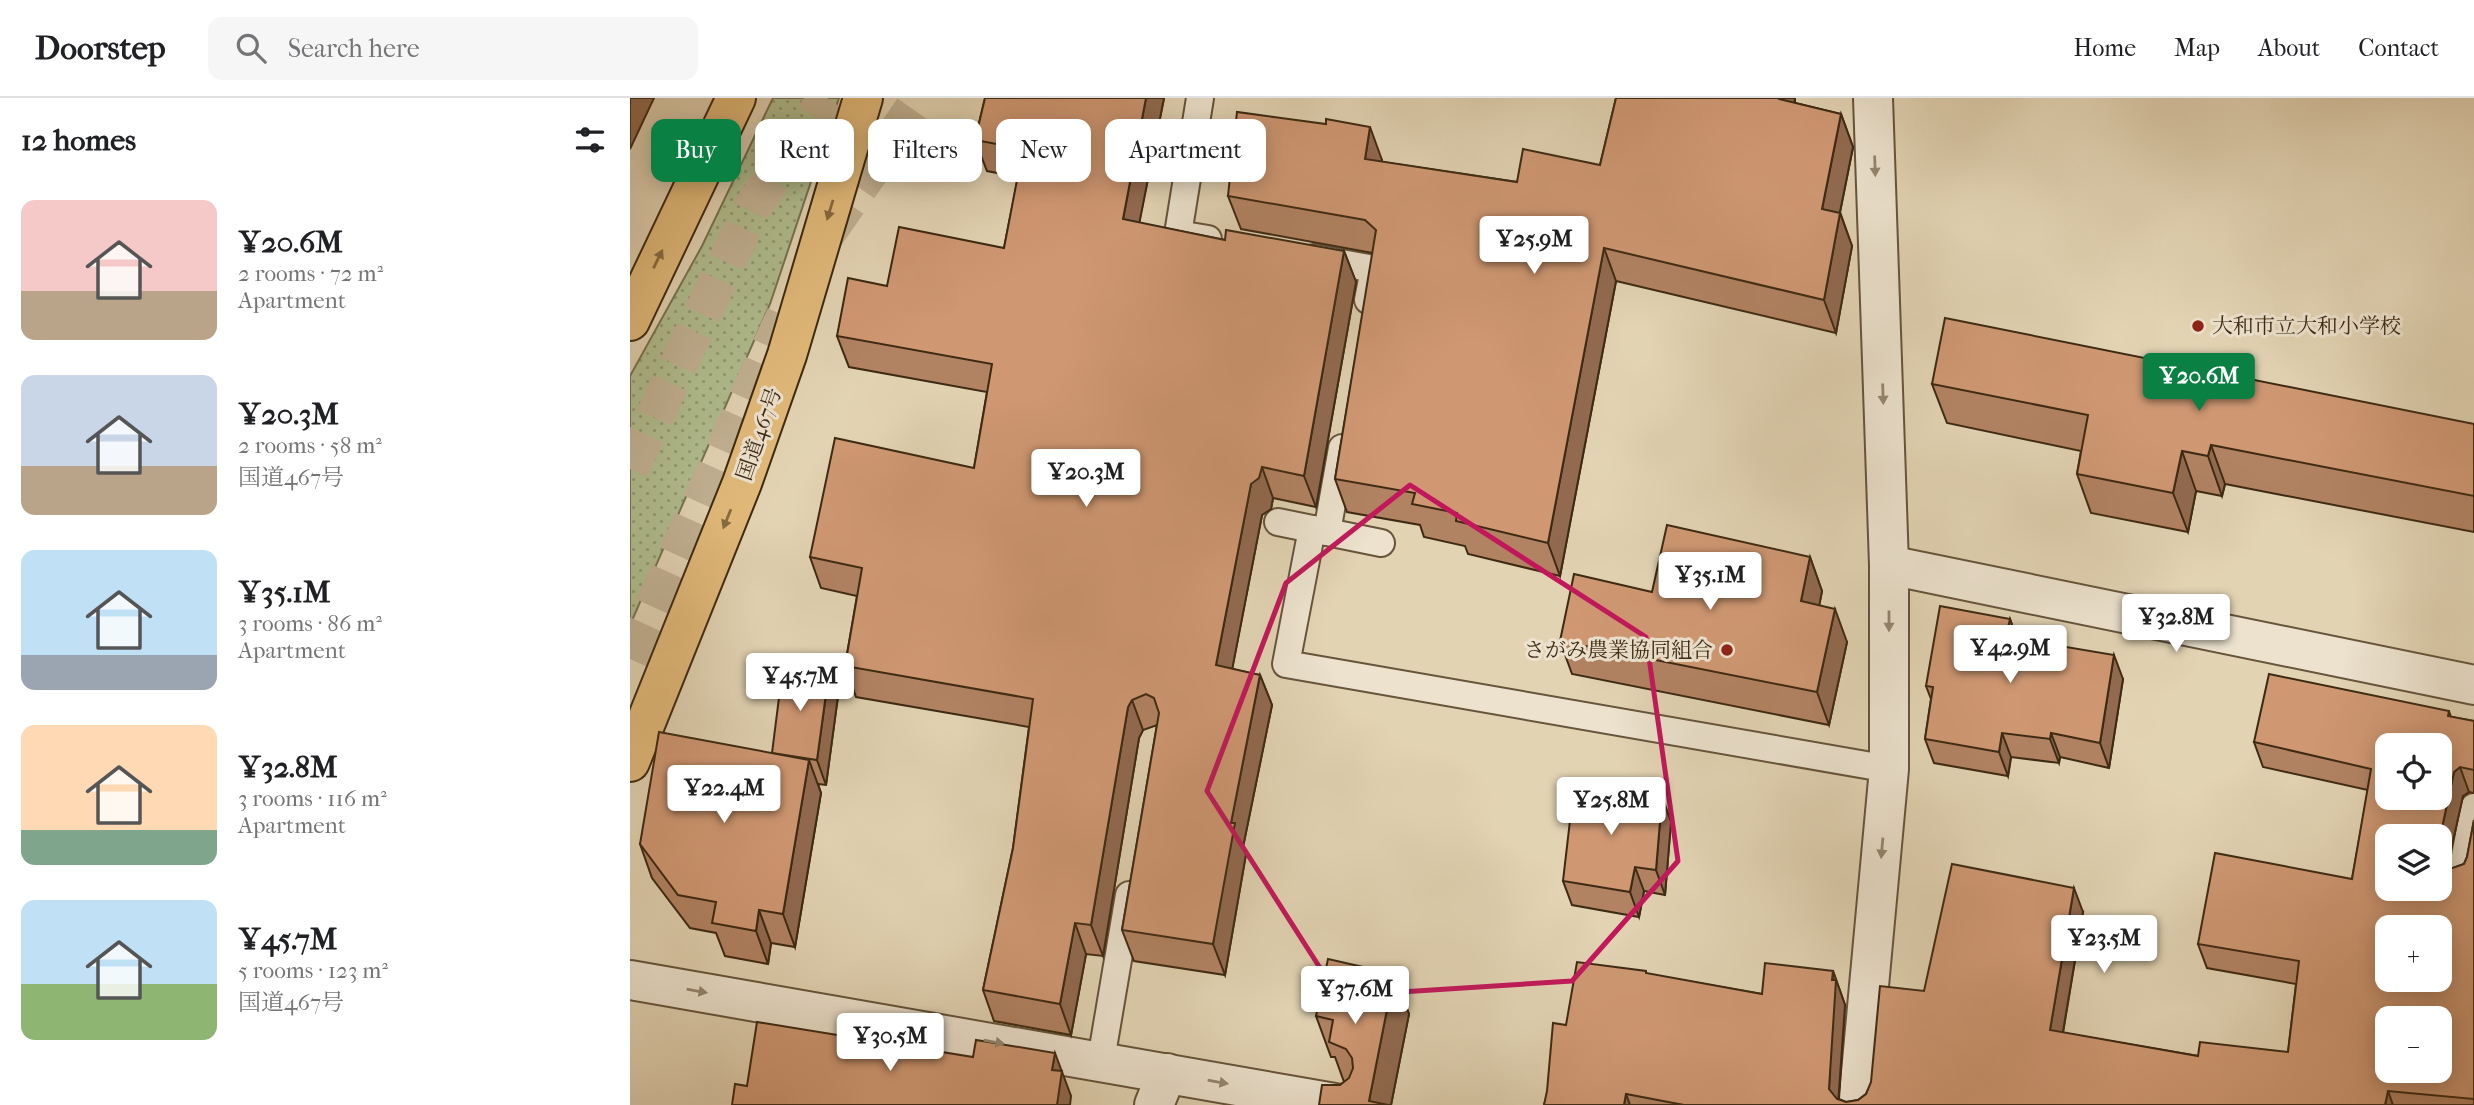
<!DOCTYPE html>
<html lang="en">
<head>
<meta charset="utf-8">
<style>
  body { margin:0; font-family:"IM FELL French Canon","Noto Serif JP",serif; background:#f6f6f6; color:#202124; height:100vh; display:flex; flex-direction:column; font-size:26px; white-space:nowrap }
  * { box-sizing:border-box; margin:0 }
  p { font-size:23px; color:#757577 }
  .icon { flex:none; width:38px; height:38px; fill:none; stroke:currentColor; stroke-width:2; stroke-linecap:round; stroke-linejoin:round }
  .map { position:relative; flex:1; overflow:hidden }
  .drawer { display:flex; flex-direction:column; background:#fff; width:630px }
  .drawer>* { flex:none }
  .hud { position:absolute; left:21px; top:21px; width:665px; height:63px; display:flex; gap:14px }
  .tools { position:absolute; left:1745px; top:635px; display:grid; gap:14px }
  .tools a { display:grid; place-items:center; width:77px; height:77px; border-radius:14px; background:#fff; box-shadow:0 4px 18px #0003; font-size:35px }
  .price { position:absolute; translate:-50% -60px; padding:0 16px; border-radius:7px; background:#fff; color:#222; font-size:23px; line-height:46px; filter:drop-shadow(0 2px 4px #0008) }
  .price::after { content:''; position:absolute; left:50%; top:42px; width:21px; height:16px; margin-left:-10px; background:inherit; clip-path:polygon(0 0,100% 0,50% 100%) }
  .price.active { background:#0b8043; color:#fff }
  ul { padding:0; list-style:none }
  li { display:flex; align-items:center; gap:21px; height:175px; padding:0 21px }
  li span { display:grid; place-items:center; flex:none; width:196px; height:140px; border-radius:14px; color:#555 }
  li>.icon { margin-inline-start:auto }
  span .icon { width:84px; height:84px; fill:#fffc; stroke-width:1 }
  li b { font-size:30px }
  h2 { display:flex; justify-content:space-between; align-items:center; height:84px; padding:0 21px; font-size:30px }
  .chip { padding:0 24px; border-radius:14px; background:#fff; box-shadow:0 4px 18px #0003; font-size:24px; line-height:63px }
  .chip.active { background:#0b8043; color:#fff }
  header { display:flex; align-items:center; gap:42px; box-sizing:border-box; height:98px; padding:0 35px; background:#fff; border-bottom:2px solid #e0e0e0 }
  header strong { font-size:33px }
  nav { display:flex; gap:38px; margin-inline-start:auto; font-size:24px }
  .search { width:490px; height:63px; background:#f6f6f6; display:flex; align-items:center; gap:18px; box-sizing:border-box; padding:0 24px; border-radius:14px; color:#757577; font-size:26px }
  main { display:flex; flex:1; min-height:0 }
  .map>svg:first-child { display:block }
  .grass { fill:url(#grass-dots); stroke:#767451; stroke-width:2 }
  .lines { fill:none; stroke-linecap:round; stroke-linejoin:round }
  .trunk-tunnel { stroke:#c1b193; stroke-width:38; stroke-dasharray:38 19; stroke-linecap:butt }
  .service-casing { stroke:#66543b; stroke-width:30 }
  .minor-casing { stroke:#66543b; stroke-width:42 }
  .trunk-casing { stroke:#3d2a13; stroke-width:42 }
  .service { stroke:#ece2ce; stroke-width:26 }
  .minor { stroke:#ece2ce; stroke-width:38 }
  .trunk { stroke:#e1ba7a; stroke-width:38 }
  .wall { fill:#b28363; stroke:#3d2a13; stroke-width:2 }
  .shaded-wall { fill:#916a50; stroke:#3d2a13; stroke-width:2 }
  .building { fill:#cf9873; stroke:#3d2a13; stroke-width:2; fill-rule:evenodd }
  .oneway { fill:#948670 }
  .oneway2 { fill:#876b41 }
  .marked { fill:none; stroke:#c2185b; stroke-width:5; stroke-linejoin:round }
  .poi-dot { fill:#8f2418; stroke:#ece2ce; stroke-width:2.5 }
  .labels { text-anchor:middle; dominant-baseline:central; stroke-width:6; stroke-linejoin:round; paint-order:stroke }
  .poi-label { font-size:21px; fill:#3d2a13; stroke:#ece2ce; text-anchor:start }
  .street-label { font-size:21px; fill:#3d2a13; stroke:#ece2ce }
</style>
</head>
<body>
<header>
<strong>Doorstep</strong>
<div class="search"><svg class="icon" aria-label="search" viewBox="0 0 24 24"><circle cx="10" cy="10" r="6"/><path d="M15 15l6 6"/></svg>Search here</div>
<nav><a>Home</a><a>Map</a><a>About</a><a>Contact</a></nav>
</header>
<main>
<section class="drawer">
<h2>12 homes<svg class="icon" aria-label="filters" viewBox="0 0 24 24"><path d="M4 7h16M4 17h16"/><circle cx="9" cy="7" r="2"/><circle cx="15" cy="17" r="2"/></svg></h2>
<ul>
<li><span style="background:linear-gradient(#f6c9c9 65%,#b9a48a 0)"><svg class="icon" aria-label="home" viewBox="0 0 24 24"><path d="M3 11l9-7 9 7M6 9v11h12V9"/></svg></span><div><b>¥20.6M</b><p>2 rooms · 72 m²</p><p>Apartment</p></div></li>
<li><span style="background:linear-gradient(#c9d6e8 65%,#b9a48a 0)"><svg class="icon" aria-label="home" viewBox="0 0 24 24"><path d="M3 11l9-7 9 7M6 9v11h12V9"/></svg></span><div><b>¥20.3M</b><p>2 rooms · 58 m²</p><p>国道467号</p></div></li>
<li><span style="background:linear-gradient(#bfe0f5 75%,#9aa5b1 0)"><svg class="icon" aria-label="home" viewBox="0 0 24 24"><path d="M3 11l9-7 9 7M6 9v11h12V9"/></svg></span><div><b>¥35.1M</b><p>3 rooms · 86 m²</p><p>Apartment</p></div></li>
<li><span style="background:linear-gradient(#ffd9b3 75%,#7fa58c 0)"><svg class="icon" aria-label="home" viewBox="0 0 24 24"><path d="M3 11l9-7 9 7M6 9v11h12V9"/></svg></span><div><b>¥32.8M</b><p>3 rooms · 116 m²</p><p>Apartment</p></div></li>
<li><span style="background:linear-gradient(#bfe0f5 60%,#8fb573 0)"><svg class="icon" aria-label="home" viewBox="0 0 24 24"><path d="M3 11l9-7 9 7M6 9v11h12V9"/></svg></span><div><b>¥45.7M</b><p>5 rooms · 123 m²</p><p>国道467号</p></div></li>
</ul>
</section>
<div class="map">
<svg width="1844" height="1007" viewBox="0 0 1844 1007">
  <defs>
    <pattern id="grass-dots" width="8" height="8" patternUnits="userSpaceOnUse" patternTransform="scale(1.75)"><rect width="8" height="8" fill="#b0bd8f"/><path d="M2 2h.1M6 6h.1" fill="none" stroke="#909a74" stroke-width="1.8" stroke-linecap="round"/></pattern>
  </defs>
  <rect width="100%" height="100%" fill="#e2d3b3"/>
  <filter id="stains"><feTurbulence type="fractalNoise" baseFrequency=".00286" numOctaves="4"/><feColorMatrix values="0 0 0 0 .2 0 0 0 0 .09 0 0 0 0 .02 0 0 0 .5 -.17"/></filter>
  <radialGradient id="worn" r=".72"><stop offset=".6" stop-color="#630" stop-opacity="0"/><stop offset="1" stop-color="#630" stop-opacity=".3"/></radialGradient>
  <path class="grass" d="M143,0h66l-69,206 -140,321v-249l72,-130z"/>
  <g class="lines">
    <g class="trunk-tunnel">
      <path d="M196,136l95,-136"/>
      <path d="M0,371l122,-261 75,-110"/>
      <path d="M0,561l155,-343"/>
    </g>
    <g class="service-casing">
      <g id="service">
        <path d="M570,0l-22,136 30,5"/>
        <path d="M684,160l60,11 -6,31"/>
        <path d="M648,424l103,21"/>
        <path d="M682,431l-26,135 603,105"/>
        <path d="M697,434l15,-84"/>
        <path d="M1831,780l13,-71"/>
        <path d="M471,962l28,-165"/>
      </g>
    </g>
    <g class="minor-casing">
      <g id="minor">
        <path d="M1259,467l585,120"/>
        <path d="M0,882l716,125"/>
        <path d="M524,1007l13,-32"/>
        <path d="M1228,1007l31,-336v-204l-16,-467"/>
      </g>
    </g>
    <g class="trunk-casing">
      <g id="trunk">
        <path d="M0,223l106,-223"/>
        <path d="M0,664l112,-279 45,-128 76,-257"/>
      </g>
    </g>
    <use href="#service" class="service"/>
    <use href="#minor" class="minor"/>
    <use href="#trunk" class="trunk"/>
  </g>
  <g class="wall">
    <path d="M355,0h179l-25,125 86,17 119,11 12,31 -40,225 -43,-9 -2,11 -9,6 -30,154 28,6 12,30 -29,142 3,7 -21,121 -91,-14 -12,-31 35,-205 -14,5 -4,8 -36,218 -17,-2 -15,81 -77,-14 -11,-31 30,-142 16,-121 -173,-30 -11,-31 12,-70 -36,-8 -11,-31 164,-89 13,-76 -138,-25 -12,-31 167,-88 14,-71 -31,-6 -12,-31z"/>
    <path d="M986,0h179v5l46,11 12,33 -13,65 12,34 -16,87 -220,-52 -56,295 -92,-22 -3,-8 -41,-9 -4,-12 -73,-13 -12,-33 38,-226 -132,-24 -13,-33 154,-36v2l135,20 83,-17z"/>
    <path d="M1302,286l542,40v108l-249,-48 -3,12 -26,-5 -8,41 -97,-19 -14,-39 4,-23 -134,-28z"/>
    <path d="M1180,459l12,34 -3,14 28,37 -18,83 -257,-51 -12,-33 92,-49z"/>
    <path d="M1380,521l7,20 106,40 -14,89 -49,-11 -1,6 -48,-6 -3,19 -74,-13 -9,-24 6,-40 -5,-13z"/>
    <path d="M199,574l9,24 -12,89 -8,-1 3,9 -26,154 -24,-4 -3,21 -43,-8 -9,-23 -26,-5 -38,-50 -12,-34 132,-91z"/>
    <path d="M1819,613l2,6 23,4v72l-5,-1 -6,4 -16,72 3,1 14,-5 3,-7 7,-37v285h-930l22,-80 81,-51 115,20 71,-23 12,34 -6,94 7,3 12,-2 8,-6 58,-103 159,-79 -20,121 135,23 90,-4 8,-68 -89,-16 -9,-24 154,-65 16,-89 -105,-23 -9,-25z"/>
    <path d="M1032,699l9,25 -6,73 -21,-4 -5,26 -67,-12 -9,-24z"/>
    <path d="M764,876l15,40 -18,91 -51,-20 4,-3 -9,-25h-4l-15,-41z"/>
  </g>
  <g class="shaded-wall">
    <path d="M0,0h24l-24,51z"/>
    <path d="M516,0h18l-30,152 -11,-31z"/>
    <path d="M1149,0h16l-4,34z"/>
    <path d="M1211,16l12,33 -19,95 -12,-33z"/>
    <path d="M740,29l12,33 -5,32 -12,-33z"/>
    <path d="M1210,115l12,33 -16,87 -12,-33z"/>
    <path d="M974,150l12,33 -56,295 -12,-33z"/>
    <path d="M714,153l12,31 -40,225 -12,-31z"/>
    <path d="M1581,347l14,39 -3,12 -14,-40z"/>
    <path d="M1552,353l14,40 -8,41 -15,-39z"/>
    <path d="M632,369l11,31 -2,11 -9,6 -35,181 -11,-31 35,-181z"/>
    <path d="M1180,459l12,34 -8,43 -13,-33z"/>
    <path d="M1205,511l12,33 -18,83 -12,-33z"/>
    <path d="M1380,521l9,25 -13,-7z"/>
    <path d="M1484,557l9,24 -14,89 -9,-25z"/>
    <path d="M199,574l9,24 -12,89 -9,-25z"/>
    <path d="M630,577l12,30 -29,142 3,7 -21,121 -12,-31 18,-121z"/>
    <path d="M502,602l11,30 -4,8 -36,218 -12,-31 37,-218z"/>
    <path d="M1372,635l9,24 -3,19 -9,-24z"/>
    <path d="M1421,635l9,24 -1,6 -9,-24z"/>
    <path d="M179,662l12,33 -26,154 -12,-33z"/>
    <path d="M1830,669l9,25 -6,4 -18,80 -5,-17v-22l14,-65z"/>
    <path d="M1032,699l9,25 -6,73 -9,-25z"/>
    <path d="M1005,769l9,24 -5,26 -9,-25z"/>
    <path d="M1444,790l9,24 -24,143 -9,-25z"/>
    <path d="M129,812l12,33 -3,21 -12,-33z"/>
    <path d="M445,825l11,31 -15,81 -11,-31z"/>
    <path d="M1203,873l12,34 -7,100 -9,-16z"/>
    <path d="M764,876l15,40 -18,91h-21l-1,-4z"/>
    <path d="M425,955l16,43 -1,9h-13l-5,-35z"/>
    <path d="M1758,993l5,14h-8z"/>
    <path d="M996,996l4,11h-6z"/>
  </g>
  <g class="building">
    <path d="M355,0h161l-23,121 102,21 1,-10 118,21 -40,225 -42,-9 -3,11 -8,6 -35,181 44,10 -29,148h4l-22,121 -91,-14 37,-217 -5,-15 -8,-4 -14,6 -4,7 -37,218 -16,-2 -15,81 -77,-14 30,-142 20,-149 -188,-33 17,-98 -52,-11 25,-119 139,30 18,-104 -155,-28 11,-58 39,8 12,-59 105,21 19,-99 -48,-9z"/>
    <path d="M986,0h163v1l62,15 -19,95 18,4 -16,87 -220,-52 -56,295 -92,-22 1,-8 -45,-9 3,-11 -80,-14 41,-249 -11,-10 -137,-24 9,-84 89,12v-5l44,8 -5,32 152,23 6,-33 77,16z"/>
    <path d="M1315,220l529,106v72l-263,-51 -3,11 -26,-5 -9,42 -96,-19 11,-59 -156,-31z"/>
    <path d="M1037,427l143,32 -9,44 34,8 -18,83 -257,-51 14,-67 78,18z"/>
    <path d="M1310,508l70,13 -4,18 108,18 -14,88 -49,-10 -1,6 -48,-6 -3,19 -74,-13 8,-52 -7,-1z"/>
    <path d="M153,568l46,6 -12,88 -45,-7z"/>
    <path d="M1639,576l180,37 -1,5 26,5v49l-14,-3 -6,5 -14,65 -53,-1v53h53v-29l1,5 9,4 14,-5 3,-7 7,-37v279l-86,-8 -3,14h-701l-58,-11 -2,11h-80l3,-14 6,-68 13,2 11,-63 69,9v2l116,21 3,-31 68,8 -1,9h4l-7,109 8,10 9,3 12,-2 8,-6 5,-12 9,-96 44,5 28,-127 122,24 -24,142 148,26 2,-14 88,10 11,-91 -101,-17 17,-91 137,26 19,-110 -117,-27zM1757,648h53v52h-53zM1757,830h53v52h-53zM1757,920h53v53h-53z"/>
    <path d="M29,634l150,28 -26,154 -24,-4 -3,21 -44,-8 4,-21 -38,-7 -38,-51z"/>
    <path d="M944,688l88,11 -6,73 -21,-3 -5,25 -67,-11z"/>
    <path d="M698,861l66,15 -25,127 19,4h-69l3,-20h18l9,-7 4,-10 -1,-10 -6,-9 -17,-7 4,-22 -17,-4z"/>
    <path d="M127,924l216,35 3,-17 79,13 -3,17 10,1 -5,34h-325l3,-21 12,2z"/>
  </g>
  <defs><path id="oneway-solid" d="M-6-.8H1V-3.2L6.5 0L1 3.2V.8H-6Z" transform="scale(1.75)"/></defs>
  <g class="oneway">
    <use href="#oneway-solid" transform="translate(1245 68) rotate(88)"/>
    <use href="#oneway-solid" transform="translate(1253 296) rotate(88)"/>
    <use href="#oneway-solid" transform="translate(1259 523) rotate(90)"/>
    <use href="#oneway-solid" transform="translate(1252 750) rotate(95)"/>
    <use href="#oneway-solid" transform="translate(67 893) rotate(10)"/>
    <use href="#oneway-solid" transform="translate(364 944) rotate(10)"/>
    <use href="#oneway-solid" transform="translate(588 984) rotate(10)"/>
  </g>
  <g class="oneway2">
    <use href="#oneway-solid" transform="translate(200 112) rotate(107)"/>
    <use href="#oneway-solid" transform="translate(28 161) rotate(-64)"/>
    <use href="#oneway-solid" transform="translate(97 421) rotate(112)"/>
  </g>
  <path class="marked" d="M780,387l236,152 32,224 -106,120 -234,15 -131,-205 79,-208z"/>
  <g class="poi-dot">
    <circle cx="1568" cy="228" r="7"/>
    <circle cx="1097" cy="552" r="7"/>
  </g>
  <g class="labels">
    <g class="poi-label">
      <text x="1582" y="228">大和市立大和小学校</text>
      <text x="1083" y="552" text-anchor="end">さがみ農業協同組合</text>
    </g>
    <g class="street-label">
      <text transform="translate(129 336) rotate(-71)">国道467号</text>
    </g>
  </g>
  <rect width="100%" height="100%" filter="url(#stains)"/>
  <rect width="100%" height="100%" fill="url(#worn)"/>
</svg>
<div class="tools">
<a><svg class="icon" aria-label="locate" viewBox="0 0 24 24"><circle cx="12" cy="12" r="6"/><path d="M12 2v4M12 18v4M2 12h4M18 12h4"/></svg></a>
<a><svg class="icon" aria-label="layers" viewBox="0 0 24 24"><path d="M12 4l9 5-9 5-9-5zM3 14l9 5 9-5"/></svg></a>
<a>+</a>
<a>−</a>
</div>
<b class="price" style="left:904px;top:178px">¥25.9M</b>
<b class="price active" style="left:1569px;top:315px">¥20.6M</b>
<b class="price" style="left:456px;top:411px">¥20.3M</b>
<b class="price" style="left:1080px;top:514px">¥35.1M</b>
<b class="price" style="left:1546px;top:556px">¥32.8M</b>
<b class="price" style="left:1380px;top:587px">¥42.9M</b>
<b class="price" style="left:170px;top:615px">¥45.7M</b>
<b class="price" style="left:94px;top:727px">¥22.4M</b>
<b class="price" style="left:981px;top:739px">¥25.8M</b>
<b class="price" style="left:1474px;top:877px">¥23.5M</b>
<b class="price" style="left:725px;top:928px">¥37.6M</b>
<b class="price" style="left:260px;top:975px">¥30.5M</b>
<div class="hud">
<a class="chip active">Buy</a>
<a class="chip">Rent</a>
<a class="chip">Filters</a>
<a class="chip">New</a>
<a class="chip">Apartment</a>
</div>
</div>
</main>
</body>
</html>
